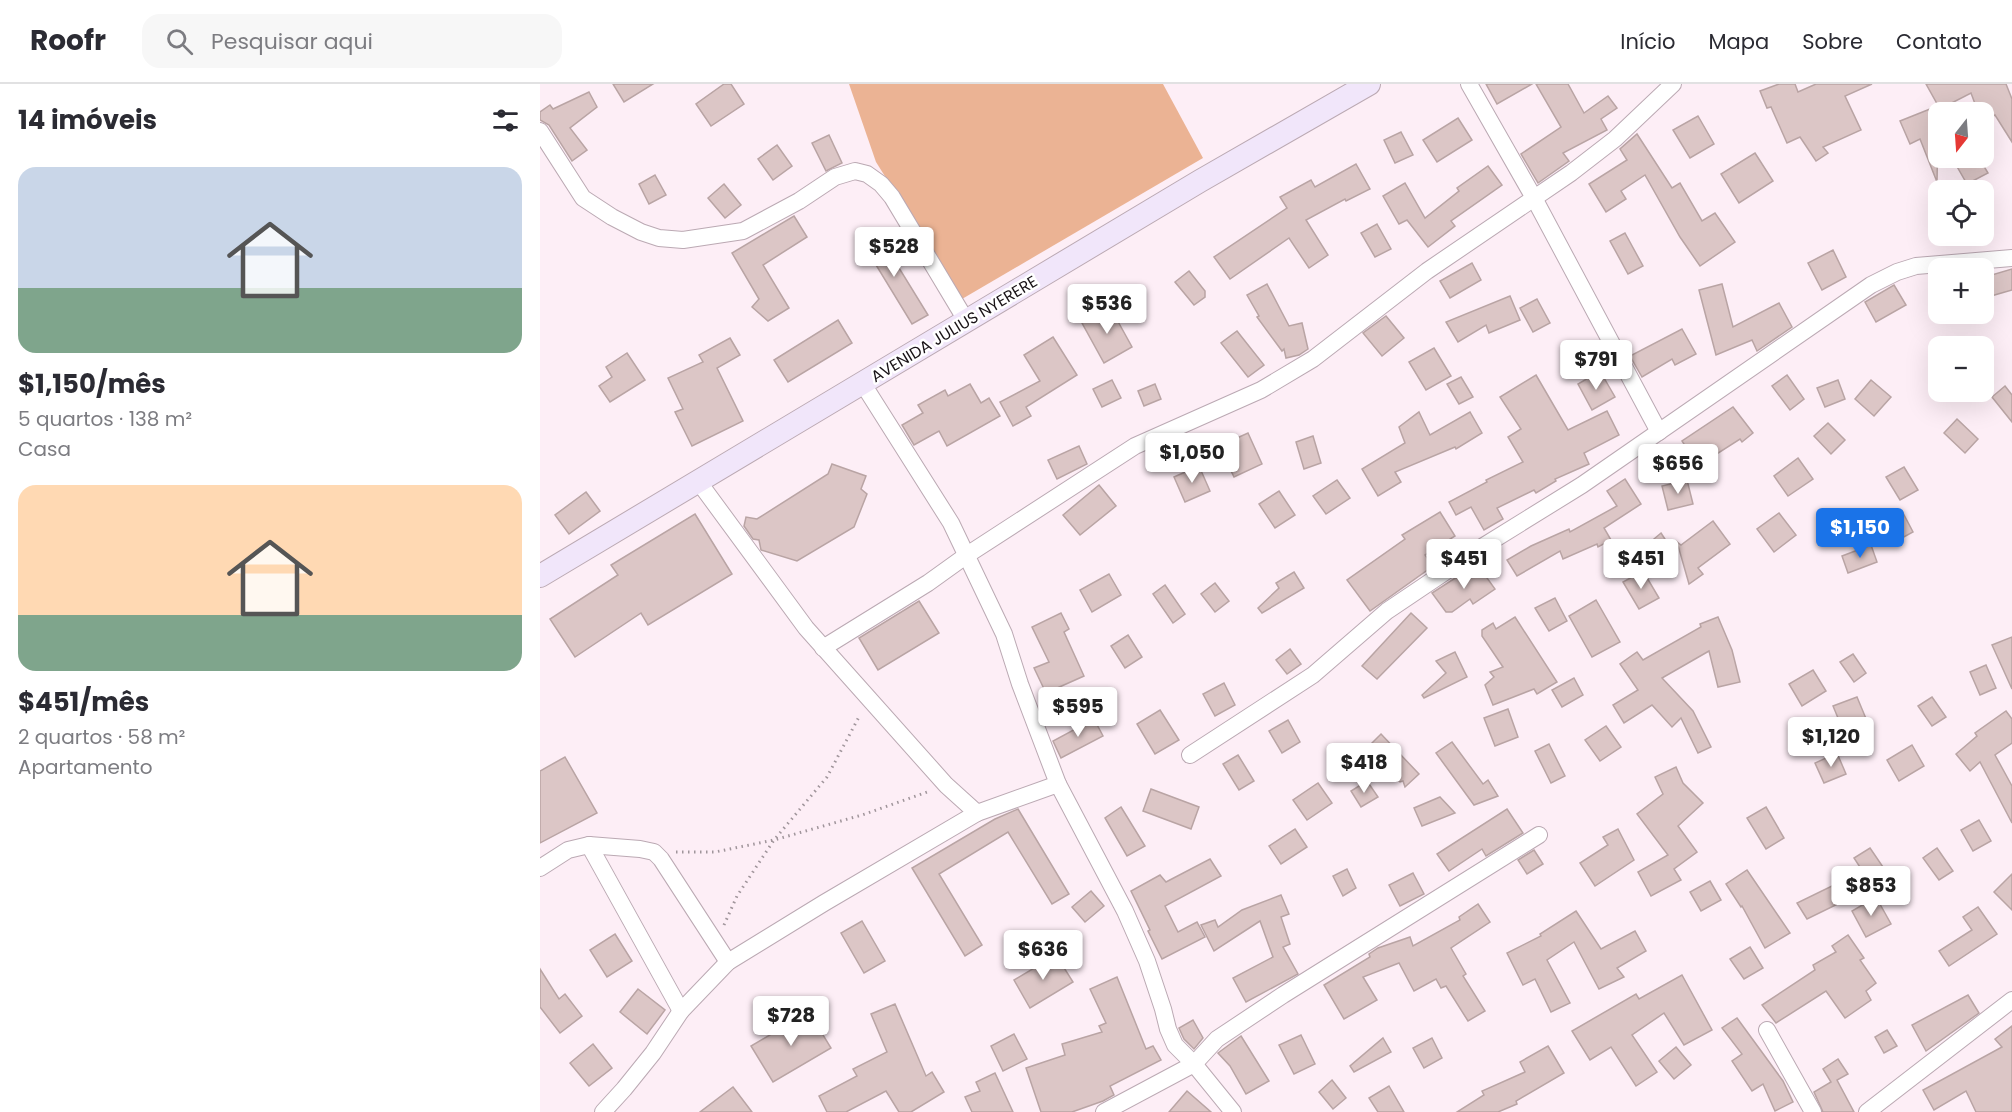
<!DOCTYPE html>
<html lang="pt">
<head>
<meta charset="utf-8">
<style>
  body { margin:0; font-family:Poppins,sans-serif; background:#f7f7f7; color:#2b2b33; height:100vh; display:flex; flex-direction:column; font-size:22px; white-space:nowrap }
  * { box-sizing:border-box; margin:0 }
  p { font-size:20px; color:#7c7c81 }
  .icon { flex:none; width:33px; height:33px; fill:none; stroke:currentColor; stroke-width:2; stroke-linecap:round; stroke-linejoin:round }
  .map { position:relative; flex:1; overflow:hidden }
  .drawer { display:flex; flex-direction:column; background:#fff; width:540px }
  .drawer>* { flex:none }
  .needle { width:39px; rotate:197deg }
  .buttons { position:absolute; left:1388px; top:18px; display:grid; gap:12px }
  .buttons a { display:grid; place-items:center; width:66px; height:66px; border-radius:12px; background:#fff; box-shadow:0 6px 24px #0002; font-size:30px }
  .price { position:absolute; translate:-50% -51px; padding:0 14px; border-radius:6px; background:#fff; color:#222; font-size:20px; line-height:39px; filter:drop-shadow(0 2px 3px #0008) }
  .price::after { content:''; position:absolute; left:50%; top:36px; width:18px; height:14px; margin-left:-9px; background:inherit; clip-path:polygon(0 0,100% 0,50% 100%) }
  .price.on { background:#1a73e8; color:#fff }
  ul { padding:0; list-style:none }
  li { display:grid; align-content:center; gap:12px; height:318px; padding:0 18px }
  li span { display:grid; place-items:center; height:186px; border-radius:18px; color:#555 }
  li>.icon { margin-inline-start:auto }
  span .icon { width:108px; height:108px; fill:#fffc; stroke-width:1 }
  li b { font-size:26px }
  h2 { display:flex; justify-content:space-between; align-items:center; height:72px; padding:0 18px; font-size:26px }
  header { display:flex; align-items:center; gap:36px; box-sizing:border-box; height:84px; padding:0 30px; background:#fff; border-bottom:2px solid #e1e1e2 }
  header strong { font-size:28px }
  nav { display:flex; gap:33px; margin-inline-start:auto; font-size:21px }
  .search { width:420px; height:54px; background:#f7f7f7; display:flex; align-items:center; gap:15px; box-sizing:border-box; padding:0 21px; border-radius:18px; color:#7c7c81; font-size:22px }
  main { display:flex; flex:1; min-height:0 }
  .map>svg:first-child { display:block }
  .green { fill:#ebb394 }
  .building { fill:#dcc6c6; stroke:#b9a4a4; stroke-width:1.5 }
  .lines { fill:none; stroke-linecap:round; stroke-linejoin:round }
  .street-casing { stroke:#bba9b3; stroke-width:18 }
  .secondary-casing { stroke:#bba9b3; stroke-width:24 }
  .path { stroke:#a0959b; stroke-width:3; stroke-dasharray:1.5 4.5; stroke-linecap:butt }
  .street { stroke:#fff; stroke-width:16 }
  .secondary { stroke:#f1e6fa; stroke-width:22 }
  .labels { text-anchor:middle; dominant-baseline:central; stroke-width:5; stroke-linejoin:round; paint-order:stroke }
  .street-label { font-size:16px; fill:#181216; stroke:#fff }
</style>
</head>
<body>
<header>
<strong>Roofr</strong>
<div class="search"><svg class="icon" aria-label="search" viewBox="0 0 24 24"><circle cx="10" cy="10" r="6"/><path d="M15 15l6 6"/></svg>Pesquisar aqui</div>
<nav><a>Início</a><a>Mapa</a><a>Sobre</a><a>Contato</a></nav>
</header>
<main>
<section class="drawer">
<h2>14 imóveis<svg class="icon" aria-label="filters" viewBox="0 0 24 24"><path d="M4 7h16M4 17h16"/><circle cx="9" cy="7" r="2"/><circle cx="15" cy="17" r="2"/></svg></h2>
<ul>
<li><span style="background:linear-gradient(#c9d6e8 65%,#7fa58c 0)"><svg class="icon" aria-label="home" viewBox="0 0 24 24"><path d="M3 11l9-7 9 7M6 9v11h12V9"/></svg></span><div><b>$1,150/mês</b><p>5 quartos · 138 m²</p><p>Casa</p></div></li>
<li><span style="background:linear-gradient(#ffd9b3 70%,#7fa58c 0)"><svg class="icon" aria-label="home" viewBox="0 0 24 24"><path d="M3 11l9-7 9 7M6 9v11h12V9"/></svg></span><div><b>$451/mês</b><p>2 quartos · 58 m²</p><p>Apartamento</p></div></li>
</ul>
</section>
<div class="map">
<svg width="1472" height="1028" viewBox="0 0 1472 1028">
  <rect width="100%" height="100%" fill="#fdeef6"/>
  <path class="green" d="M309,0h314l40,74 -241,141 -86,-137z"/>
  <g class="building">
    <path d="M73,0h40l-29,18z"/>
    <path d="M184,0h7l13,20 -33,22 -15,-22z"/>
    <path d="M946,0h46l-35,20z"/>
    <path d="M996,0h32l16,29 24,-17 9,12 -16,11 6,11 -44,23 6,8 -31,22 -17,-29 40,-27z"/>
    <path d="M1239,0h16l3,8 18,-8h56l-27,12 16,34 -38,17 5,6 -12,8 -16,-24 -13,6 -16,-36 -4,1 -7,-17z"/>
    <path d="M1386,0h80l6,15v43l-17,-27 -12,5v-8h-5l-7,-19 -31,16z"/>
    <path d="M49,8l8,15 -27,21 17,22 -15,11 -23,-36 -9,-5v-8l10,-7 3,4z"/>
    <path d="M1390,25l8,19 -1,54 -17,-43 -10,5 -10,-23z"/>
    <path d="M1158,32l16,28 -24,14 -17,-28z"/>
    <path d="M918,34l14,22 -35,22 -14,-22z"/>
    <path d="M861,48l12,23 -18,8 -11,-23z"/>
    <path d="M1097,50l35,54 8,-5 22,38 13,-8 20,29 -35,24 -20,-29 -35,-62 -24,16 5,8 -20,13 -17,-28 38,-24 -7,-11z"/>
    <path d="M289,51l13,28 -16,8 -14,-28z"/>
    <path d="M237,61l15,21 -19,14 -15,-21z"/>
    <path d="M1215,69l18,28 -34,22 -18,-29z"/>
    <path d="M1426,74h13l9,15 -21,11 -12,-21z"/>
    <path d="M816,80l14,25 -24,12 -1,-2 -39,21 22,35 -19,13 -20,-30 -59,41 -16,-22 73,-49 -7,-11 31,-17 4,7z"/>
    <path d="M948,82l14,19 -51,36 4,5 -27,21 -21,-27 -8,4 -16,-28 22,-13 20,35 34,-27 -2,-3z"/>
    <path d="M115,91l11,20 -17,9 -10,-20z"/>
    <path d="M184,100l17,21 -16,13 -17,-20z"/>
    <path d="M254,132l13,21 -44,28 26,43 -21,13 -16,-14 7,-8 -27,-46z"/>
    <path d="M837,140l14,25 -16,8 -14,-24z"/>
    <path d="M1085,149l18,33 -15,8 -18,-33z"/>
    <path d="M335,150l19,30 2,-1 32,52 -16,9 -42,-69 -6,3 -8,-12z"/>
    <path d="M1293,166l13,27 -24,13 -14,-27z"/>
    <path d="M932,179l9,17 -31,18 -10,-17z"/>
    <path d="M1472,185v21l-21,6 -6,-19z"/>
    <path d="M649,187l16,20v6l-11,8 -19,-23z"/>
    <path d="M727,200l22,42 13,-3 6,26 -9,6 -13,3 -2,-9 -2,2 -25,-34 2,-1 -12,-21z"/>
    <path d="M1182,200l11,43 46,-24 13,24 -35,24 -5,-11 -36,15 -17,-65z"/>
    <path d="M1354,201l12,20 -30,17 -11,-20z"/>
    <path d="M970,212l10,24 -31,13 -3,-8 -28,17 -12,-20z"/>
    <path d="M997,215l13,24 -17,9 -13,-24z"/>
    <path d="M570,223l22,40 -28,16 -22,-40z"/>
    <path d="M846,232l18,22 -22,18 -19,-23z"/>
    <path d="M298,236l14,23 -64,39 -14,-22z"/>
    <path d="M1142,245l14,25 -21,11 -3,-6 -30,18 -12,-21z"/>
    <path d="M697,247l27,34 -16,12 -27,-34z"/>
    <path d="M513,253l24,38 -51,32 5,9 -18,10 -13,-24 40,-21 -16,-26z"/>
    <path d="M190,254l10,17 -23,13 26,53 -51,25 -17,-34 8,-3 -15,-31 35,-16 -4,-7z"/>
    <path d="M894,264l17,28 -25,14 -17,-28z"/>
    <path d="M87,269l18,27 -35,22 -11,-16 13,-9 -6,-10z"/>
    <path d="M1060,287l15,26 -23,13 -14,-26z"/>
    <path d="M996,291l32,55 39,-19 12,24 -35,18 5,11 -34,15 1,2 -20,12 -2,-3 -37,18 6,11 -19,11 -13,-23 -15,8 -7,-13 38,-20 -1,-2 37,-18 -15,-25 13,-8 -21,-32z"/>
    <path d="M1247,291l17,24 -14,11 -18,-24z"/>
    <path d="M921,293l12,20 -14,7 -12,-20z"/>
    <path d="M572,296l9,18 -19,9 -9,-18z"/>
    <path d="M1298,296l7,19 -20,8 -8,-19z"/>
    <path d="M1331,296l20,17 -17,19 -19,-17z"/>
    <path d="M430,300l11,19 8,-5 11,18 -53,30 -8,-15 -25,14 -12,-20 21,-12 -5,-8 27,-15 3,6z"/>
    <path d="M615,300l6,15 -17,7 -6,-15z"/>
    <path d="M1465,302l7,9v27l-20,-25z"/>
    <path d="M1193,323l20,26 -11,9 -2,-3 -42,27 -16,-25z"/>
    <path d="M879,328l11,23 40,-23 12,21 -26,16 -1,-2 -60,25 6,10 -23,14 -16,-27 43,-26 -6,-16z"/>
    <path d="M1417,335l21,20 -13,14 -21,-20z"/>
    <path d="M1288,339l17,17 -14,14 -17,-18z"/>
    <path d="M708,349l14,31 -28,13 -15,-31z"/>
    <path d="M773,352l8,27 -17,6 -8,-27z"/>
    <path d="M539,362l8,18 -30,15 -9,-19z"/>
    <path d="M1258,374l15,21 -25,17 -14,-20z"/>
    <path d="M292,380l34,12 -5,13 6,5 -13,33 -57,34 -36,-11 -2,-10 -6,-1 -9,-13 2,-9 11,2 71,-45z"/>
    <path d="M659,382l11,25 -25,11 -11,-25z"/>
    <path d="M1364,383l14,23 -18,10 -14,-23z"/>
    <path d="M1085,395l16,25 -37,24 7,12 -13,7 -1,-3 -34,15 -3,-8 -43,25 -10,-16 24,-14 38,-17 1,3 47,-26 -10,-15z"/>
    <path d="M797,396l13,18 -24,16 -13,-18z"/>
    <path d="M1147,396l6,24 -25,6 -6,-24z"/>
    <path d="M559,401l17,21 -36,29 -17,-20z"/>
    <path d="M739,407l16,24 -20,13 -16,-24z"/>
    <path d="M46,408l14,19 -31,23 -14,-19z"/>
    <path d="M1362,427l11,21 -11,6h-6l-10,-19z"/>
    <path d="M900,428l15,24 -30,19 8,11 -63,45 -23,-31 58,-41 -3,-4z"/>
    <path d="M1239,429l17,22 -22,17 -17,-23z"/>
    <path d="M155,430l37,60 -84,51 -7,-12 -66,44 -25,-38 68,-44 -7,-10z"/>
    <path d="M1173,437l17,23 -32,24 5,6 -14,10 -12,-42 4,3z"/>
    <path d="M1121,449l15,23 -11,8 -17,-20z"/>
    <path d="M1331,461l6,17 -29,11 -6,-17z"/>
    <path d="M937,480l18,25 -22,15 -3,-5 -18,13h-6l-14,-19z"/>
    <path d="M1103,487l16,27 -20,11 -16,-27z"/>
    <path d="M754,488l10,16 -42,25 -4,-5 21,-20 -3,-5z"/>
    <path d="M569,490l12,21 -29,17 -12,-22z"/>
    <path d="M675,499l14,18 -14,11 -14,-18z"/>
    <path d="M625,501l20,29 -12,9 -20,-29z"/>
    <path d="M1015,514l12,23 -18,10 -14,-23z"/>
    <path d="M1056,516l24,42 -28,15 -23,-41z"/>
    <path d="M379,517l20,32 -61,37 -19,-32z"/>
    <path d="M521,529l8,16 -5,3 20,44 -38,17 -12,-25 15,-6 -17,-35z"/>
    <path d="M871,529l16,15 -50,51 -15,-13z"/>
    <path d="M975,533l42,65 -20,12 -3,-5 -41,16 -8,-20 9,-8 -4,-5 13,-5 -21,-31v-6l11,-7 3,6z"/>
    <path d="M1178,533l14,33 8,32 -22,5 -9,-36 -47,27 31,33 18,36 -13,6 -17,-35 -9,9 -20,-22 -28,18 -11,-18 25,-15 -18,-26 17,-12 6,8 58,-33 -1,-3z"/>
    <path d="M588,551l14,22 -17,11 -14,-22z"/>
    <path d="M1472,553v52l-20,-44z"/>
    <path d="M750,565l11,15 -14,10 -11,-14z"/>
    <path d="M915,568l12,25 -43,21 -2,-3 24,-22 -10,-12z"/>
    <path d="M1313,570l13,19 -12,9 -14,-20z"/>
    <path d="M1446,581l10,23 -16,7 -10,-23z"/>
    <path d="M1273,586l13,21 -24,15 -13,-22z"/>
    <path d="M1034,594l9,17 -21,12 -10,-17z"/>
    <path d="M684,599l11,22 -20,11 -12,-22z"/>
    <path d="M1317,613l10,24 -24,9 -10,-24z"/>
    <path d="M1392,613l14,20 -14,9 -14,-20z"/>
    <path d="M968,625l10,28 -23,9 -11,-28z"/>
    <path d="M620,626l19,30 -24,14 -18,-30z"/>
    <path d="M1466,627l6,8v24l-17,12 17,31v37l-32,-61 -10,9 -14,-17 21,-18 -2,-3z"/>
    <path d="M554,635l9,17 -42,22 -8,-17z"/>
    <path d="M748,636l12,22 -18,11 -13,-22z"/>
    <path d="M1066,642l15,21 -21,14 -15,-21z"/>
    <path d="M841,650l38,40 -14,13 -2,-6 -3,1 -32,-35z"/>
    <path d="M912,658l31,42 5,-4 10,16 -24,9 -38,-52z"/>
    <path d="M1009,660l16,32 -14,7 -16,-32z"/>
    <path d="M1372,661l12,21 -25,15 -12,-21z"/>
    <path d="M1297,669l9,21 -22,9 -9,-20z"/>
    <path d="M698,671l16,26 -15,9 -16,-26z"/>
    <path d="M25,673l32,56 -57,30v-72z"/>
    <path d="M1136,683l7,16 20,20 -25,23 19,26 -23,17 7,11 -30,16 -13,-24 30,-17 -31,-41 26,-20 -8,-17z"/>
    <path d="M827,697l11,16 -17,10 -10,-16z"/>
    <path d="M778,699l14,20 -25,17 -14,-20z"/>
    <path d="M611,705l48,18 -8,22 -48,-18z"/>
    <path d="M900,713l15,16 -33,13 -8,-18z"/>
    <path d="M581,723l24,39 -18,10 -22,-38z"/>
    <path d="M1226,723l18,31 -18,11 -19,-31z"/>
    <path d="M478,725l51,85 -17,10 -44,-72 -69,42 43,71 -17,11 -53,-88 83,-49z"/>
    <path d="M967,725l16,24 -37,23 -4,-7 -33,22 -12,-17z"/>
    <path d="M1439,736l12,21 -18,10 -12,-21z"/>
    <path d="M755,745l12,18 -26,17 -12,-18z"/>
    <path d="M1078,745l16,31 -39,26 -15,-23 28,-18 -5,-8z"/>
    <path d="M1330,764l13,19 -16,11 -13,-20z"/>
    <path d="M1397,764l16,23 -14,9 -16,-22z"/>
    <path d="M994,766l9,14 -16,10 -9,-14z"/>
    <path d="M670,775l11,17 -56,30 13,26 19,-10 8,15 -43,22 -14,-28 2,-1 -19,-39 29,-16 6,7z"/>
    <path d="M807,785l9,19 -13,8 -10,-20z"/>
    <path d="M1207,786l43,63 -25,15 -23,-42 -1,1 -15,-23z"/>
    <path d="M873,789l11,21 -24,12 -11,-21z"/>
    <path d="M1472,790v36l-18,-18z"/>
    <path d="M1170,797l11,19 -20,11 -11,-19z"/>
    <path d="M1296,800l8,17 -37,18 -10,-16z"/>
    <path d="M551,807l13,15 -19,16 -13,-15z"/>
    <path d="M741,811l8,19 -8,3 9,27 -7,3 15,27 -52,28 -13,-24 40,-21 -13,-36 -46,30 -13,-26 14,-5 3,7 24,-17z"/>
    <path d="M1336,813l15,27 -25,13 -14,-26z"/>
    <path d="M938,820l12,18 -39,26 15,26 -3,2 22,35 -17,10 -22,-35 -5,2 -5,-9 -22,12 -15,-28 -36,14 14,23 -33,19 -20,-34 46,-28 -1,-3 9,-6 32,-11 3,9 47,-26 -1,-3z"/>
    <path d="M1438,823l19,27 -48,32 -10,-15 33,-21 -9,-13z"/>
    <path d="M1036,827l25,38 34,-18 11,20 -29,17 7,9 -25,12 -25,-47 -27,18 23,43 -19,9 -16,-33 -12,6 -16,-32 34,-17 -1,-2z"/>
    <path d="M322,837l23,40 -21,12 -23,-40z"/>
    <path d="M75,850l17,27 -25,16 -17,-27z"/>
    <path d="M1308,851l16,23 -4,2 16,23 -10,8 5,9 -26,18 -19,-27 -50,32 -14,-18 53,-35 -2,-5 23,-13 -4,-6z"/>
    <path d="M1210,863l13,21 -19,11 -14,-20z"/>
    <path d="M516,871l17,27 -43,26 -16,-28z"/>
    <path d="M0,885l19,30 6,-5 17,22 -22,17 -20,-26z"/>
    <path d="M1142,891l30,55 -28,15 -20,-32 -32,22 25,37 -21,14 -25,-39 -21,13 -18,-29 64,-37 3,5z"/>
    <path d="M577,893l29,72 7,-3 8,14 -51,26 4,9 -11,6 -31,11h-31l-15,-44 39,-13 -3,-11 40,-12 -3,-6 7,-3 -16,-34z"/>
    <path d="M98,905l27,21 -18,24 -27,-22z"/>
    <path d="M1428,911l11,18 -53,38 -14,-26z"/>
    <path d="M355,920l31,72 6,-4 12,20 -33,20h-12l-13,-21 -40,21h-19l-8,-16 38,-20 -4,-7 34,-17 -16,-38z"/>
    <path d="M269,928l22,36 -58,34 -22,-36z"/>
    <path d="M1197,934l46,63 10,21 -18,9 -12,-27 -11,7 -20,-30 10,-7 -20,-26z"/>
    <path d="M653,936l10,18 -9,11 -10,-10 -5,-11z"/>
    <path d="M1472,942v86h-36l-10,-21 -32,19 -11,-20 79,-43 -7,-8z"/>
    <path d="M1347,946l10,16 -13,7 -9,-16z"/>
    <path d="M474,950l13,25 -24,12 -12,-25z"/>
    <path d="M761,951l14,29 -21,10 -15,-29z"/>
    <path d="M701,952l28,45 -23,13 -16,-28 -12,-13z"/>
    <path d="M843,954l8,14 -37,20 -4,-6z"/>
    <path d="M892,954l10,20 -18,10 -11,-20z"/>
    <path d="M53,960l19,24 -23,18 -19,-23z"/>
    <path d="M1008,962l16,27 -48,28 1,3 -19,8h-41l27,-17 -2,-4 43,-19 -5,-10z"/>
    <path d="M1136,963l15,18 -17,14 -15,-18z"/>
    <path d="M1298,975l10,15 -11,6 17,32h-31l-9,-20 17,-10 -8,-13z"/>
    <path d="M455,989l18,39h-41l-7,-15 15,-6 -4,-9z"/>
    <path d="M792,996l14,18 -13,11 -14,-17z"/>
    <path d="M849,1002l15,26h-26l-9,-14z"/>
    <path d="M193,1003l19,25h-52z"/>
    <path d="M647,1007l24,21h-42z"/>
  </g>
  <g class="lines">
    <g class="street-casing">
      <g id="street">
        <path d="M929,0l65,114 125,234"/>
        <path d="M0,47l43,67 29,19 29,15 18,6 24,2 60,-9 56,-30 36,-24 20,-6 12,3 14,10 11,13 75,125"/>
        <path d="M323,300l88,139 53,111 16,50 38,100"/>
        <path d="M158,397l108,147 140,157 31,28 81,-29 67,127 22,50 16,48 5,20 7,16 19,19 39,48"/>
        <path d="M283,564l105,-65 39,-28 168,-109 126,-56 52,-31 114,-88 144,-98 44,-34 58,-55"/>
        <path d="M650,671l123,-80 74,-64 95,-64 100,-62 289,-200 26,-13 19,-6 96,-8"/>
        <path d="M49,761l92,166"/>
        <path d="M0,784l28,-18 21,-5 51,4 14,3 7,7 67,103"/>
        <path d="M1227,946l46,82"/>
        <path d="M63,1028l21,-23 29,-36 28,-42 47,-49 96,-59 153,-90"/>
        <path d="M564,1028l90,-48 23,-25 66,-44 256,-160"/>
        <path d="M1327,1028l145,-112"/>
      </g>
    </g>
    <g class="secondary-casing">
      <path id="secondary" d="M0,492l660,-395 169,-97"/>
    </g>
    <g class="path">
      <path d="M136,768h39l59,-12 88,-25 68,-24"/>
      <path d="M184,841l13,-29 37,-56 53,-63 33,-62"/>
    </g>
    <use href="#street" class="street"/>
    <use href="#secondary" class="secondary"/>
  </g>
  <g class="labels">
    <g class="street-label">
      <text transform="translate(414 245) rotate(-31)">AVENIDA JULIUS NYERERE</text>
    </g>
  </g>
</svg>
<div class="buttons">
<a><svg class="needle" viewBox="-14 -14 28 28"><path d="M0-13l5 13h-10z" fill="#e53935"/><path d="M0 13l5-13h-10z" fill="#7c7c81"/></svg></a>
<a><svg class="icon" aria-label="locate" viewBox="0 0 24 24"><circle cx="12" cy="12" r="6"/><path d="M12 2v4M12 18v4M2 12h4M18 12h4"/></svg></a>
<a>+</a>
<a>−</a>
</div>
<b class="price" style="left:354px;top:194px">$528</b>
<b class="price" style="left:567px;top:251px">$536</b>
<b class="price" style="left:1056px;top:307px">$791</b>
<b class="price" style="left:652px;top:400px">$1,050</b>
<b class="price" style="left:1138px;top:411px">$656</b>
<b class="price on" style="left:1320px;top:475px">$1,150</b>
<b class="price" style="left:924px;top:506px">$451</b>
<b class="price" style="left:1101px;top:506px">$451</b>
<b class="price" style="left:538px;top:654px">$595</b>
<b class="price" style="left:1291px;top:684px">$1,120</b>
<b class="price" style="left:824px;top:710px">$418</b>
<b class="price" style="left:1331px;top:833px">$853</b>
<b class="price" style="left:503px;top:897px">$636</b>
<b class="price" style="left:251px;top:963px">$728</b>
</div>
</main>
</body>
</html>
